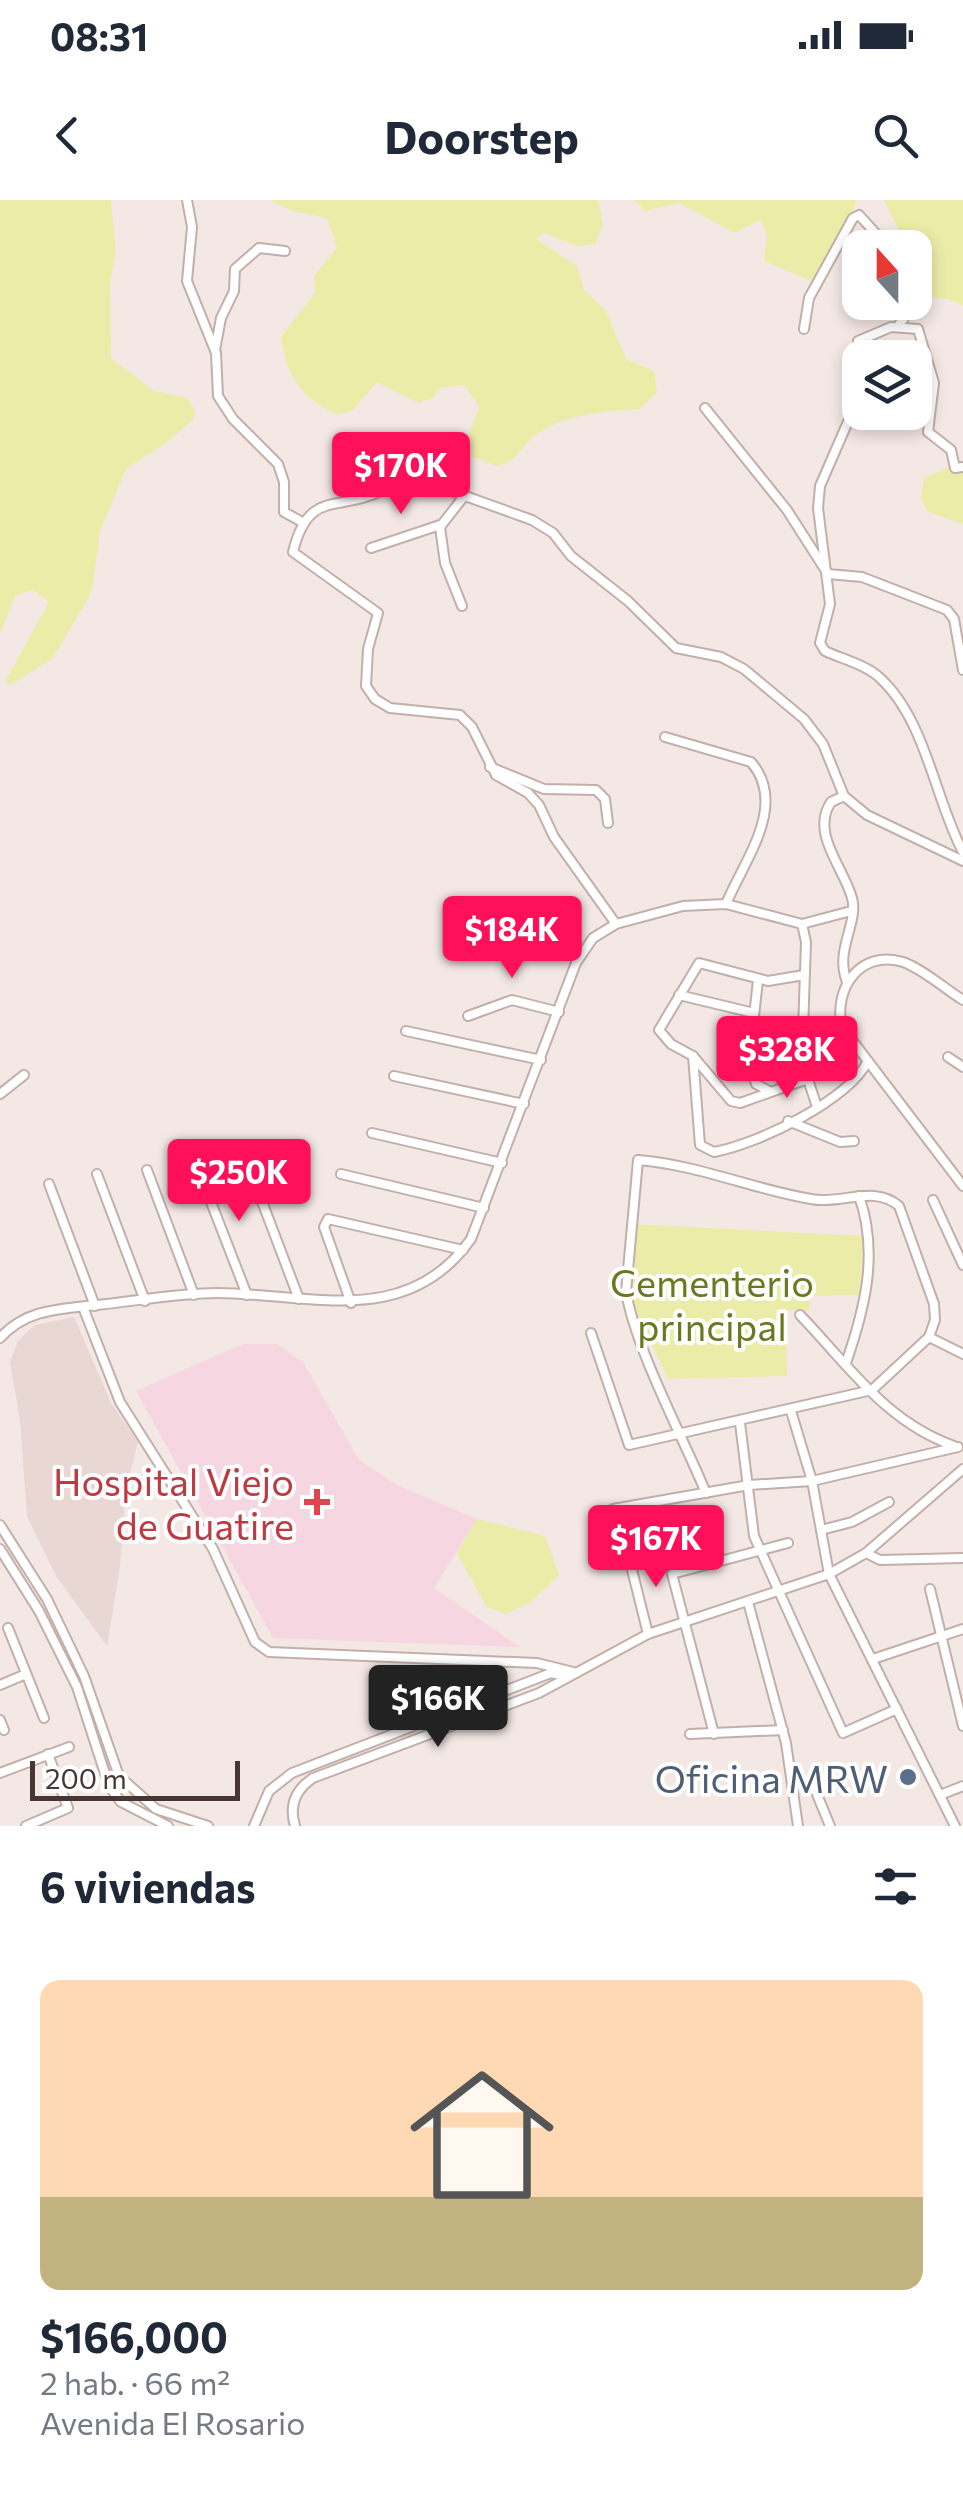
<!DOCTYPE html>
<html lang="es">
<head>
<meta charset="utf-8">
<style>
  body { margin:0; font-family:Commissioner,sans-serif; background:#f6f6f7; color:#1f2937; height:100vh; display:flex; flex-direction:column; font-size:38px; white-space:nowrap }
  * { box-sizing:border-box; margin:0 }
  p { font-size:32px; color:#747a83 }
  .icon { flex:none; width:55px; height:55px; fill:none; stroke:currentColor; stroke-width:2; stroke-linecap:round; stroke-linejoin:round }
  .map { position:relative; height:1626px; overflow:hidden }
  .sheet { display:flex; flex-direction:column; background:#fff; flex:1 }
  .sheet>* { flex:none }
  .needle { width:65px; rotate:339deg }
  .tools { position:absolute; left:842px; top:30px; display:grid; gap:20px }
  .tools a { display:grid; place-items:center; width:90px; height:90px; border-radius:20px; background:#fff; box-shadow:0 5px 15px #0003; font-size:50px }
  .scale { position:absolute; left:30px; bottom:25px; width:210px; box-sizing:border-box; padding-left:10px; border:5px solid #473633; border-top:0; font-size:28px; line-height:35px; white-space:nowrap; color:#473633; -webkit-text-stroke:8px #fff; paint-order:stroke }
  .price { position:absolute; translate:-50% -85px; padding:0 22px; border-radius:10px; background:#ff1059; color:#fff; font-size:32px; line-height:65px; filter:drop-shadow(0 2px 5px #0008) }
  .price::after { content:''; position:absolute; left:50%; top:60px; width:30px; height:22px; margin-left:-15px; background:inherit; clip-path:polygon(0 0,100% 0,50% 100%) }
  .price.on { background:#222; color:#fff }
  ul { padding:0; list-style:none }
  li { display:grid; align-content:center; gap:20px; height:530px; padding:0 40px }
  li+li { border-top:2px solid #e0e1e3 }
  li span { display:grid; place-items:center; height:310px; border-radius:20px; color:#555 }
  li>.icon { margin-inline-start:auto }
  span .icon { width:180px; height:180px; fill:#fffc; stroke-width:1 }
  li b { font-size:42px }
  h2 { display:flex; justify-content:space-between; align-items:center; height:120px; padding:0 40px; font-size:42px }
  .status { display:flex; justify-content:space-between; align-items:center; height:70px; padding:0 50px; background:#fff; direction:ltr }
  .status svg { height:28px; fill:currentColor }
  header { display:flex; justify-content:space-between; align-items:center; height:130px; padding:0 40px; background:#fff; font-size:45px; font-weight:700 }
  .map>svg:first-child { display:block }
  .residential { fill:#e8d7d2 }
  .medical { fill:#f6d6e0 }
  .green { fill:#ececa9 }
  .lines { fill:none; stroke-linecap:round; stroke-linejoin:round }
  .minor-casing { stroke:#c3afa9; stroke-width:12 }
  .minor { stroke:#fff; stroke-width:8 }
  .health-dot { fill:#e0444e; stroke:#fff; stroke-width:4 }
  .service-dot { fill:#5c6f8a; stroke:#fff; stroke-width:4 }
  .labels { text-anchor:middle; dominant-baseline:central; stroke-width:8; stroke-linejoin:round; paint-order:stroke }
  .park-label { font-size:38px; fill:#697920; stroke:#fff }
  .health-label { font-size:38px; fill:#be3a42; stroke:#fff; text-anchor:end }
  .service-label { font-size:38px; fill:#4e5e75; stroke:#fff; text-anchor:end }
</style>
</head>
<body>
<div class="status"><b>08:31</b><svg viewBox="0 0 49 12"><path d="M0 12V9h3v3zM5 12V6h3v6zM10 12V3h3v9zM15 12V0h3v12zM26 1h20v11H26zM47 4h2v5h-2z"/></svg></div>
<header><svg class="icon" aria-label="back" viewBox="0 0 24 24"><path d="M15 5l-7 7 7 7"/></svg>Doorstep<svg class="icon" aria-label="search" viewBox="0 0 24 24"><circle cx="10" cy="10" r="6"/><path d="M15 15l6 6"/></svg></header>
<div class="map">
<svg width="963" height="1626" viewBox="0 0 963 1626">
  <rect width="100%" height="100%" fill="#f4e8e4"/>
  <path class="residential" d="M74,1117l37,86 27,39 -12,46 -6,78 -13,80 -51,-70 -29,-60 -7,-96 -10,-58 8,-21 17,-16z"/>
  <path class="medical" d="M243,1144h34l26,18 56,98 38,25 80,34 -43,69 86,59 -247,-9 -137,-247z"/>
  <g class="green">
    <path d="M0,0h111l5,54 -6,28 1,76 43,33 33,7 8,12 -2,9 -23,21 -44,29 -26,62 -8,59 -10,19 -30,50 -42,26 -5,-3 44,-80 -16,-12 -18,6 -15,38z"/>
    <path d="M270,0h328l5,25 -8,19 -18,2 -33,-13 -8,6 41,27 7,24 22,21 20,48 28,12 3,21 -17,17c-34,2 -79,5 -107,28 -14,12 -16,25 -36,29l-25,-10 -3,-23 10,-26 -15,-22 -24,3 -6,9 -15,6 -42,-21 -24,28 -15,5c-37,-16 -52,-40 -57,-78l34,-44 -1,-17 23,-29 -10,-29 -35,-7z"/>
    <path d="M634,0h222l-12,46 -26,38 -54,-23 3,-27 -7,-14 -25,13 -56,-30 -34,8z"/>
    <path d="M884,0h79v106c-14,-12 -33,-3 -48,-17v-41l-16,-1 1,-14z"/>
    <path d="M963,261v63l-35,-12 -7,-14 3,-20z"/>
    <path d="M631,1024l233,12 -5,59 -49,1 -1,15 -24,-1 2,66 -119,3 -34,-73z"/>
    <path d="M477,1319l68,17 14,39 -28,27 -25,12 -20,-8 -29,-53z"/>
  </g>
  <g class="lines">
    <g class="minor-casing">
      <g id="minor">
        <path d="M187,0l5,27 -5,54 29,72 2,43 15,23 45,45 6,18v30l20,11"/>
        <path d="M897,102l7,16 -6,8"/>
        <path d="M804,129l5,-31 44,-80 6,-3 30,33"/>
        <path d="M215,150l6,-32 13,-27 1,-22 24,-21 26,3"/>
        <path d="M862,158l-4,-17 33,-14 27,2 16,54 -6,49 23,18 4,18 8,-1"/>
        <path d="M860,194l-40,92 -2,22 12,96 -10,39 5,8c17,8 42,14 55,27 46,42 55,122 83,174"/>
        <path d="M705,208l82,102 41,64 34,3 85,33 7,9 9,51"/>
        <path d="M371,348l69,-23"/>
        <path d="M462,406l-17,-43 -5,-36 25,-32"/>
        <path d="M665,537l86,25c37,43 -6,97 -25,142"/>
        <path d="M490,567l54,22 52,1 9,9 3,24"/>
        <path d="M844,596l-13,6c-21,31 13,66 21,96 7,25 -18,52 -5,84"/>
        <path d="M616,724l-62,-87 -15,-32 -11,-12 -32,-18 -24,-48 -12,-12 -70,-7 -15,-9 -9,-13 2,-37 10,-36 -85,-61c16,-66 48,-38 91,-63 14,-9 18,-29 33,-33l37,36 78,28 21,13 18,23 57,45 48,47 45,9 23,12 60,50 19,25 21,52 23,19 96,46"/>
        <path d="M802,724l4,18 -4,119 15,46"/>
        <path d="M804,775l-36,6 -69,-18 -40,67 12,14 22,12 38,45 9,2 65,-23"/>
        <path d="M758,780l-9,81 7,23 13,7"/>
        <path d="M679,795l75,18"/>
        <path d="M963,800c-18,-11 -40,-31 -60,-38 -43,-13 -70,27 -61,65l121,159"/>
        <path d="M468,816l44,-16 47,12"/>
        <path d="M406,831l135,29"/>
        <path d="M693,856l7,89 14,7c44,-8 133,-51 154,-91"/>
        <path d="M948,857l15,10"/>
        <path d="M394,876l130,28"/>
        <path d="M0,894l24,-19"/>
        <path d="M788,921l52,21 14,-1"/>
        <path d="M372,933l130,30"/>
        <path d="M247,962l52,137"/>
        <path d="M197,966l50,129"/>
        <path d="M147,970l47,125"/>
        <path d="M97,974l48,127"/>
        <path d="M341,974l143,34"/>
        <path d="M49,984l46,122"/>
        <path d="M933,1000l30,65"/>
        <path d="M351,1103l-27,-76 4,-8 135,31"/>
        <path d="M83,1107l37,95 93,147 42,93 14,10 268,11 36,9"/>
        <path d="M800,1115c49,51 86,107 154,131"/>
        <path d="M591,1133l38,112 243,-55 57,-53 6,-17 -1,-16 -35,-98c-26,-22 -56,-1 -88,-7 -59,-10 -112,-34 -173,-39l-12,132c10,58 56,143 80,201"/>
        <path d="M929,1137l34,17"/>
        <path d="M0,1138c26,-29 60,-29 97,-33 40,-4 81,-12 121,-12 93,1 189,36 253,-54l105,-276 17,-25 23,-14 67,-18 43,-2 76,20 49,-13"/>
        <path d="M846,1163c19,-55 33,-110 13,-167"/>
        <path d="M791,1211l21,70 17,93 126,252"/>
        <path d="M740,1223l14,113 89,197 54,-24"/>
        <path d="M613,1309l136,-24 63,-4 146,-34"/>
        <path d="M0,1325l47,74 37,77 35,100 37,33 52,17"/>
        <path d="M821,1330l31,-8 37,-20"/>
        <path d="M0,1349l39,62 38,76 32,99 12,16 47,24"/>
        <path d="M866,1353l14,7 83,-2"/>
        <path d="M628,1354l20,80"/>
        <path d="M930,1389l33,137"/>
        <path d="M748,1402l38,141 12,83"/>
        <path d="M8,1428l36,90"/>
        <path d="M873,1459l90,-30"/>
        <path d="M0,1485l26,-11"/>
        <path d="M0,1520l4,10"/>
        <path d="M690,1534l93,-4"/>
        <path d="M714,1534l-42,-160 116,-31"/>
        <path d="M0,1573l69,-26"/>
        <path d="M793,1581l21,6 16,39"/>
        <path d="M940,1595l23,-9"/>
        <path d="M26,1626l42,-18 -20,-54"/>
        <path d="M254,1626l15,-35 23,-18 259,-100 14,3"/>
        <path d="M295,1626c-6,-20 0,-36 18,-48l226,-85 109,-59 181,-60 37,-21 97,-84"/>
      </g>
    </g>
    <use href="#minor" class="minor"/>
  </g>
  <path class="health-dot" d="M312 1287h10v10h10v10h-10v10h-10v-10h-10v-10h10z"/>
  <circle class="service-dot" cx="908" cy="1577" r="10"/>
  <g class="labels">
    <g class="park-label">
      <text x="712" y="1081">Cementerio<tspan x="712" dy="44">principal</tspan></text>
    </g>
    <g class="health-label">
      <text x="294" y="1280">Hospital Viejo<tspan x="294" dy="44">de Guatire</tspan></text>
    </g>
    <g class="service-label">
      <text x="888" y="1577">Oficina MRW</text>
    </g>
  </g>
</svg>
<div class="tools">
<a><svg class="needle" viewBox="-14 -14 28 28"><path d="M0-13l5 13h-10z" fill="#e53935"/><path d="M0 13l5-13h-10z" fill="#747a83"/></svg></a>
<a><svg class="icon" aria-label="layers" viewBox="0 0 24 24"><path d="M12 4l9 5-9 5-9-5zM3 14l9 5 9-5"/></svg></a>
</div>
<div class="scale">200 m</div>
<b class="price" style="left:401px;top:317px">$170K</b>
<b class="price" style="left:512px;top:781px">$184K</b>
<b class="price" style="left:787px;top:901px">$328K</b>
<b class="price" style="left:239px;top:1024px">$250K</b>
<b class="price" style="left:656px;top:1390px">$167K</b>
<b class="price on" style="left:438px;top:1550px">$166K</b>
</div>
<section class="sheet">
<h2>6 viviendas<svg class="icon" aria-label="filters" viewBox="0 0 24 24"><path d="M4 7h16M4 17h16"/><circle cx="9" cy="7" r="2"/><circle cx="15" cy="17" r="2"/></svg></h2>
<ul>
<li><span style="background:linear-gradient(#ffd9b3 70%,#c2b280 0)"><svg class="icon" aria-label="home" viewBox="0 0 24 24"><path d="M3 11l9-7 9 7M6 9v11h12V9"/></svg></span><div><b>$166,000</b><p>2 hab. · 66 m²</p><p>Avenida El Rosario</p></div></li>
</ul>
</section>
</body>
</html>
